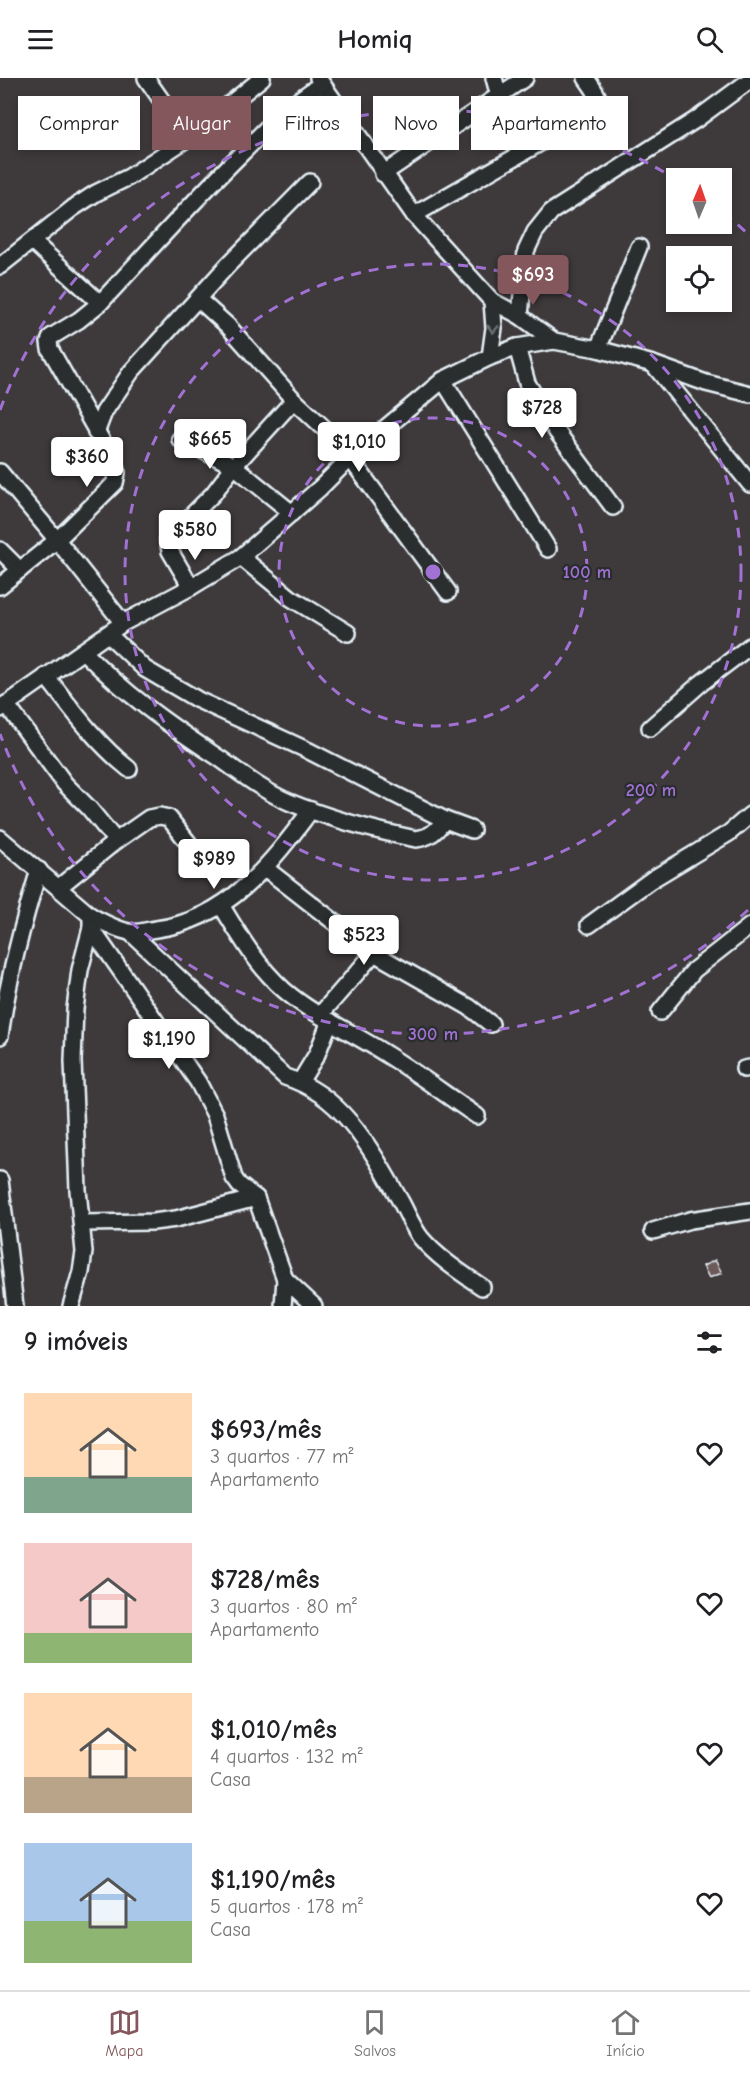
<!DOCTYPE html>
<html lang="pt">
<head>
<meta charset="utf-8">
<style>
  body { margin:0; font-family:"Comic Neue",sans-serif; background:#f6f6f6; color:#202124; height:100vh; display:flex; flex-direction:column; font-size:22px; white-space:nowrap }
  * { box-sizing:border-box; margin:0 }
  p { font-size:20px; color:#757577 }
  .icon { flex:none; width:33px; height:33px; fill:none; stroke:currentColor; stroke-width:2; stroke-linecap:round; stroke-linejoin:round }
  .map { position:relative; height:1228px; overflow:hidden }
  .details { display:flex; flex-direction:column; background:#fff; flex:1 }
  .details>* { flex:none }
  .hud { position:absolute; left:18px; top:18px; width:714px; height:54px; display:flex; gap:12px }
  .needle { width:39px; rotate:2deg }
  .buttons { position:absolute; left:666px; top:90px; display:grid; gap:12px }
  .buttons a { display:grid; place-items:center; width:66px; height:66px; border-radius:0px; background:#fff; box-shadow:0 3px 9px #0003; font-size:30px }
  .price { position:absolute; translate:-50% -51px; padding:0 14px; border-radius:6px; background:#fff; color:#222; font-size:20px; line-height:39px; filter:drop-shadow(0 2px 3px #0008) }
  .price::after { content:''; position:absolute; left:50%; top:36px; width:18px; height:14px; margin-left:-9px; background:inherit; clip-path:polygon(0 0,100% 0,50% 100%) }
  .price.selected { background:#84575d; color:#fff }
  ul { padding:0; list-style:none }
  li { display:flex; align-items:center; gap:18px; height:150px; padding:0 24px }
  li span { display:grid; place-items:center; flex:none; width:168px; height:120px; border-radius:0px; color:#555 }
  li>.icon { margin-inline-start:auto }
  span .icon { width:72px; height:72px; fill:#fffc; stroke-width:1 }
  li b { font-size:26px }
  h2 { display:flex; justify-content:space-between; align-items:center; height:72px; padding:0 24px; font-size:26px }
  .chip { padding:0 21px; border-radius:0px; background:#fff; box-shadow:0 3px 9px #0003; font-size:21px; line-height:54px }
  .chip.selected { background:#84575d; color:#fff }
  header { display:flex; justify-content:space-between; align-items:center; height:78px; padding:0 24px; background:#fff; font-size:27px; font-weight:800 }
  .menu { display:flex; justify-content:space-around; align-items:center; height:84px; border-top:2px solid #e0e0e0; background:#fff; font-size:16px; color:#757577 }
  .menu a { display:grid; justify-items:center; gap:3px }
  .menu .selected { color:#84575d }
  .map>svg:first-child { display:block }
  .building { fill:#6d5a59; stroke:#e8f1f8; stroke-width:1.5 }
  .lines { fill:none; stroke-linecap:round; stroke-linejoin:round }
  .minor-casing { stroke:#e8f1f8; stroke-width:20 }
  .minor { stroke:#2a2d2e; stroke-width:15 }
  .oneway { stroke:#6c7275 }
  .ring { fill:none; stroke:#a171d3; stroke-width:3; stroke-dasharray:10 8 }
  .centre { fill:#a171d3; stroke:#2a2d2e; stroke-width:3 }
  .ring-label { font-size:18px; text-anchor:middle; font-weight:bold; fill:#a171d3; stroke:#2a2d2e; stroke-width:4.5; stroke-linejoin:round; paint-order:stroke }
</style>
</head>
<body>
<header><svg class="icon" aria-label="menu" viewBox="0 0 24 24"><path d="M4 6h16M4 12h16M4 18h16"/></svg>Homiq<svg class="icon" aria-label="search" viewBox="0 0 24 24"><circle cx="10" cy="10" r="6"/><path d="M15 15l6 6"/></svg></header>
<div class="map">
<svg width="750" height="1228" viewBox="0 0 750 1228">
  <rect width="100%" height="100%" fill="#3e3a3b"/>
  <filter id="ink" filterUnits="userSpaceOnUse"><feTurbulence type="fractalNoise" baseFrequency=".0167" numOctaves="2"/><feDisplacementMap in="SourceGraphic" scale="12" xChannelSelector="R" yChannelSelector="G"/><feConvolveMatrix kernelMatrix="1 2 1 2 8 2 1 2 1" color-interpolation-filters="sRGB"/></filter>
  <g filter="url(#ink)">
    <path class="building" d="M715,1182l7,13 -13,5 -6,-12z"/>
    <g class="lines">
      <g class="minor-casing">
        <g id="minor">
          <path d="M146,0l42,60"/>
          <path d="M318,0l96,137 78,86 28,15 34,25"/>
          <path d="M494,0l5,18"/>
          <path d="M383,96l142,-96"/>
          <path d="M414,137l180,-103c11,-12 -1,-23 -8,-34"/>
          <path d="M33,164l67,61"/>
          <path d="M0,188l73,-58 23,-15 33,-16 59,-39 74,-60"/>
          <path d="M198,221l30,27 66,74 59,55"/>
          <path d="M520,238l6,-65 9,-19 16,-20 146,-93 53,-39"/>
          <path d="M517,269l10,36 30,49 56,75"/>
          <path d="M598,271l41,-102"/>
          <path d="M490,279l4,-29 -2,-27"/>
          <path d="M653,286l97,120"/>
          <path d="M443,302l105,169"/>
          <path d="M96,355l8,-21 27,-40 97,-107 82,-83"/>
          <path d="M180,361l54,27 58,47"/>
          <path d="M350,380l98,134"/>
          <path d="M0,394l57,68 66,83"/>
          <path d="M0,472l20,20"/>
          <path d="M241,479l50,41 57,35"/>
          <path d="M0,508l57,-46 58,-57 2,-10 -3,-11 -64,-113 -1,-7 2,-5 28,-17 21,-17c47,-50 93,-102 142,-150 25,-25 50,-51 80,-69"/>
          <path d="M191,509l-21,-36 -2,-12 45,-45 21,-28 60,-66"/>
          <path d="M108,556l37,35 53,31 109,50 138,70 27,10"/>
          <path d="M83,573c42,43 86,74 136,107 23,16 44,33 70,44 41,17 83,28 127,37 15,-2 20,-8 29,-19"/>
          <path d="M46,598c26,33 50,67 83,93"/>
          <path d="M6,626l59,80 24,24 27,33"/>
          <path d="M0,631l123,-86 68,-36 50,-30 79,-69 33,-33 90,-75 47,-23 27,-10 37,-6 44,8 55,15 53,19 44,11"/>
          <path d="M650,650l50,-44 50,-38"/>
          <path d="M0,760l91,78v12l107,154 17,33 19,63 5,7 17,13 29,81 29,27"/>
          <path d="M265,790l109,85 95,54 22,17"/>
          <path d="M59,809l57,-46 33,-23 11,-2 9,2 25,32"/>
          <path d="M221,827c18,30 36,61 63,85 30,26 68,42 102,64 31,19 60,41 91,62"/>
          <path d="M91,838c12,6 24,13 38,16 8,2 18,-2 27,-3 71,-9 115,-65 155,-119"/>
          <path d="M589,847l62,-45 78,-47 21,-18"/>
          <path d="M131,855l154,144c59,18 87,74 116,125 6,11 12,26 20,36 17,20 39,34 61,49"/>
          <path d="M660,934l34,-42 56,-44"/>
          <path d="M320,937l54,-62"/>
          <path d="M0,958c8,-57 22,-111 39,-166"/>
          <path d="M744,991l6,-1"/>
          <path d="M300,1004l17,-28 13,-33"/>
          <path d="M0,1102l15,126"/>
          <path d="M82,1145l71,-1 23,-3 80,-21"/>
          <path d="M653,1153l37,-11 60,-9"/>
          <path d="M71,1228l10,-34 3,-20 -6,-62 -5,-129 2,-52 5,-39 11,-42"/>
          <path d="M283,1228l2,-27"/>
        </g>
      </g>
      <use href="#minor" class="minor"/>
    </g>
    <defs><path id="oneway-chevron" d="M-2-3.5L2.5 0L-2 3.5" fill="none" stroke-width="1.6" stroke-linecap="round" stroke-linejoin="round" transform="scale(1.5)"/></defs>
    <use class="oneway" href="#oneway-chevron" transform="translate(493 251) rotate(92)"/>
  </g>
  <g class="ring">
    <circle cx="433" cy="494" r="154"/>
    <circle cx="433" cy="494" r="308"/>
    <path d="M748 832A462 462 0 0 1 0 656M0 332A462 462 0 0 1 674 100M724 135A462 462 0 0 1 748 156"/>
  </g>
  <circle cx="433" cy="494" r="9" class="centre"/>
  <g class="ring-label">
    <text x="587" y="500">100 m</text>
    <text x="651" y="718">200 m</text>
    <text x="433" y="962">300 m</text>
  </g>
</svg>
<div class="buttons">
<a><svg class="needle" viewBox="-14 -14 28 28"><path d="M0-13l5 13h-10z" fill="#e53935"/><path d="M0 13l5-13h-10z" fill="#757577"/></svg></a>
<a><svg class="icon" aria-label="locate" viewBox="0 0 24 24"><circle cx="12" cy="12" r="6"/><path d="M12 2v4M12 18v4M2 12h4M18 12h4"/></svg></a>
</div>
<b class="price selected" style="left:533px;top:228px">$693</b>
<b class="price" style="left:542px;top:361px">$728</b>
<b class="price" style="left:210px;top:392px">$665</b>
<b class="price" style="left:359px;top:395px">$1,010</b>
<b class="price" style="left:87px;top:410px">$360</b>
<b class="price" style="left:195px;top:483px">$580</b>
<b class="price" style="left:214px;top:812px">$989</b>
<b class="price" style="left:364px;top:888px">$523</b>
<b class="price" style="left:169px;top:992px">$1,190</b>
<div class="hud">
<a class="chip">Comprar</a>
<a class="chip selected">Alugar</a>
<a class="chip">Filtros</a>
<a class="chip">Novo</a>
<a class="chip">Apartamento</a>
</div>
</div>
<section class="details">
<h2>9 imóveis<svg class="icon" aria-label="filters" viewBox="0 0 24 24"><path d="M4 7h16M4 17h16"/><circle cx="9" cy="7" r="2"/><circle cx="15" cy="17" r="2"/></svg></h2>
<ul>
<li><span style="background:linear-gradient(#ffd9b3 70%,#7fa58c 0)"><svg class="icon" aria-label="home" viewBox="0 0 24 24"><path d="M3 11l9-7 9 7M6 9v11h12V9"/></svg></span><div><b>$693/mês</b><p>3 quartos · 77 m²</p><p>Apartamento</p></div><svg class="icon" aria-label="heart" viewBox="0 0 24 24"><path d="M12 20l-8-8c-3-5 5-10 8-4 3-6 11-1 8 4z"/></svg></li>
<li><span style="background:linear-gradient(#f6c9c9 75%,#8fb573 0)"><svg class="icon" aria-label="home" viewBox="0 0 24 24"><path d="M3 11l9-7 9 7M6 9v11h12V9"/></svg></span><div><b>$728/mês</b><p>3 quartos · 80 m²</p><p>Apartamento</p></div><svg class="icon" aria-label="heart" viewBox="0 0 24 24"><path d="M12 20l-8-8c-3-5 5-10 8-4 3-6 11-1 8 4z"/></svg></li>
<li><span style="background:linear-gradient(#ffd9b3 70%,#b9a48a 0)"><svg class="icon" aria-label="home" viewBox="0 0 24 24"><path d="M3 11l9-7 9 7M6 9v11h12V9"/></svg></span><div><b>$1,010/mês</b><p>4 quartos · 132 m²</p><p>Casa</p></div><svg class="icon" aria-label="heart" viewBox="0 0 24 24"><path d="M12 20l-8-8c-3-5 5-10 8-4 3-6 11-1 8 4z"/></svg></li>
<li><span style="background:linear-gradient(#a9c7e8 65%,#8fb573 0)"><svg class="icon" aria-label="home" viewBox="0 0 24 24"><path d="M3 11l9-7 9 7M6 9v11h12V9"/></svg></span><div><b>$1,190/mês</b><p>5 quartos · 178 m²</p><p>Casa</p></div><svg class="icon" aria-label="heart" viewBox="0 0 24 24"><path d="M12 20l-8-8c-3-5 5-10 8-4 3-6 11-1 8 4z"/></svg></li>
</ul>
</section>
<nav class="menu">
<a class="selected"><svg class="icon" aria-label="map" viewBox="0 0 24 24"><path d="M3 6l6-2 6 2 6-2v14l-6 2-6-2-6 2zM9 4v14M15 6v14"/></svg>Mapa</a>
<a><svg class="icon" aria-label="saved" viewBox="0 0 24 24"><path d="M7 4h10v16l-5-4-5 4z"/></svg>Salvos</a>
<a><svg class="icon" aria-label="home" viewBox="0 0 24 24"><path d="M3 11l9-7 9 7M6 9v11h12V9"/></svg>Início</a>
</nav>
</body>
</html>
